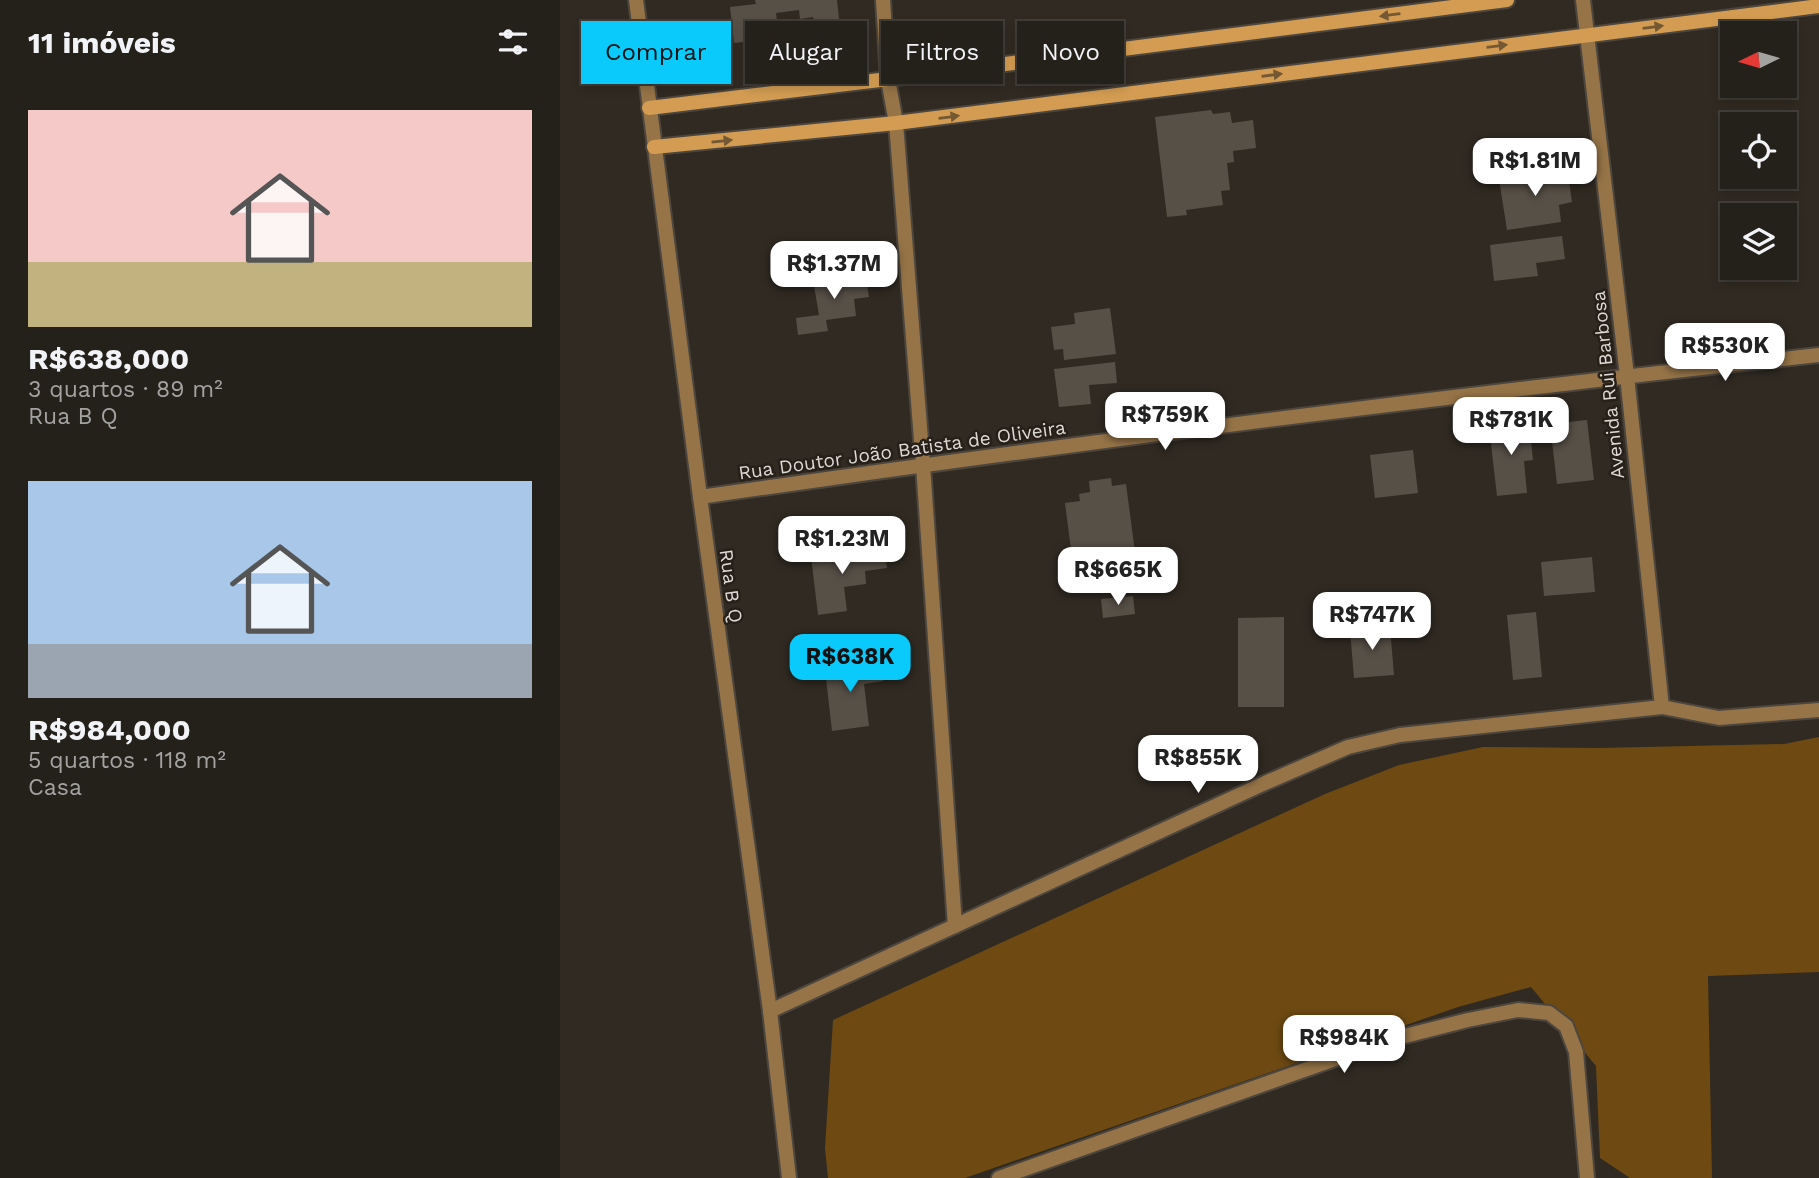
<!DOCTYPE html>
<html lang="pt">
<head>
<meta charset="utf-8">
<style>
  body { margin:0; font-family:"Work Sans",sans-serif; background:#2c2823; color:#f1f3f6; height:100vh; display:flex; flex-direction:column; font-size:26px; white-space:nowrap }
  * { box-sizing:border-box; margin:0 }
  p { font-size:23px; color:#a3a3a2 }
  .icon { flex:none; width:38px; height:38px; fill:none; stroke:currentColor; stroke-width:2; stroke-linecap:round; stroke-linejoin:round }
  .map { position:relative; flex:1; overflow:hidden }
  .drawer { display:flex; flex-direction:column; background:#24201a; width:560px }
  .drawer>* { flex:none }
  .top-card { position:absolute; left:21px; top:21px; width:665px; height:63px; display:flex; gap:14px }
  .needle { width:46px; rotate:265deg }
  .controls { position:absolute; left:1160px; top:21px; display:grid; gap:14px }
  .controls a { display:grid; place-items:center; width:77px; height:77px; border-radius:0px; background:#24201a; box-shadow:0 4px 10px #0003,0 0 0 2px #413e39; font-size:35px }
  .price { position:absolute; translate:-50% -60px; padding:0 16px; border-radius:14px; background:#fff; color:#222; font-size:23px; line-height:46px; filter:drop-shadow(0 2px 4px #0008) }
  .price::after { content:''; position:absolute; left:50%; top:42px; width:21px; height:16px; margin-left:-10px; background:inherit; clip-path:polygon(0 0,100% 0,50% 100%) }
  .price.current { background:#09cafa; color:#111 }
  ul { padding:0; list-style:none }
  li { display:grid; align-content:center; gap:14px; height:371px; padding:0 28px }
  li span { display:grid; place-items:center; height:217px; border-radius:0px; color:#555 }
  li>.icon { margin-inline-start:auto }
  span .icon { width:126px; height:126px; fill:#fffc; stroke-width:1 }
  li b { font-size:30px }
  h2 { display:flex; justify-content:space-between; align-items:center; height:84px; padding:0 28px; font-size:30px }
  .chip { padding:0 24px; border-radius:0px; background:#24201a; box-shadow:0 4px 10px #0003,0 0 0 2px #413e39; font-size:24px; line-height:63px }
  .chip.current { background:#09cafa; color:#111 }
  main { display:flex; flex:1; min-height:0 }
  .map>svg:first-child { display:block }
  .forest { fill:#6e4a12 }
  .building { fill:#575047 }
  .lines { fill:none; stroke-linecap:round; stroke-linejoin:round }
  .street-casing { stroke:#4c463e; stroke-width:18 }
  .secondary-casing { stroke:#4c463e; stroke-width:18 }
  .street { stroke:#967447; stroke-width:14 }
  .secondary { stroke:#d39c52; stroke-width:14 }
  .oneway { fill:#745833 }
  .labels { text-anchor:middle; dominant-baseline:central; stroke-width:5; stroke-linejoin:round; paint-order:stroke }
  .street-label { font-size:19px; fill:#ddd9d4; stroke:#262019 }
</style>
</head>
<body>
<main>
<section class="drawer">
<h2>11 imóveis<svg class="icon" aria-label="filters" viewBox="0 0 24 24"><path d="M4 7h16M4 17h16"/><circle cx="9" cy="7" r="2"/><circle cx="15" cy="17" r="2"/></svg></h2>
<ul>
<li><span style="background:linear-gradient(#f6c9c9 70%,#c2b280 0)"><svg class="icon" aria-label="home" viewBox="0 0 24 24"><path d="M3 11l9-7 9 7M6 9v11h12V9"/></svg></span><div><b>R$638,000</b><p>3 quartos · 89 m²</p><p>Rua B Q</p></div></li>
<li><span style="background:linear-gradient(#a9c7e8 75%,#9aa5b1 0)"><svg class="icon" aria-label="home" viewBox="0 0 24 24"><path d="M3 11l9-7 9 7M6 9v11h12V9"/></svg></span><div><b>R$984,000</b><p>5 quartos · 118 m²</p><p>Casa</p></div></li>
</ul>
</section>
<div class="map">
<svg width="1259" height="1178" viewBox="0 0 1259 1178">
  <rect width="100%" height="100%" fill="#302a22"/>
  <path class="forest" d="M1259,737v235l-111,4 4,202h-82l-30,-20 -4,-92 -65,-79 -73,20 -493,171h-137l-3,-30 8,-128 492,-226 74,-29 84,-18 115,1 186,-4z"/>
  <g class="building">
    <path d="M195,0h82l3,28 -25,2 -2,-13 -13,2 -1,-9 -23,3 3,25 -45,5 -4,-36 26,-3z"/>
    <path d="M651,110l2,4 17,-2 2,11 21,-3 3,28 -23,3 1,11 -7,1 3,27 -9,1 2,14 -37,5 1,5 -20,2 -12,-100z"/>
    <path d="M1007,168l5,34 -13,3 2,17 -54,8 -8,-51z"/>
    <path d="M1002,236l3,23 -29,4 2,13 -44,5 -4,-36z"/>
    <path d="M305,272l4,25 -15,2 2,17 -30,4 2,11 -30,4 -2,-17 23,-3 -6,-35z"/>
    <path d="M550,308l6,46 -52,6 -1,-11 -9,1 -3,-23 24,-3 -1,-11z"/>
    <path d="M555,362l2,21 -28,2 2,19 -32,3 -5,-38z"/>
    <path d="M1027,420l7,60 -37,4 -7,-60z"/>
    <path d="M969,422l4,38 -9,1 3,32 -30,3 -8,-69z"/>
    <path d="M853,450l5,43 -43,5 -5,-43z"/>
    <path d="M551,478l1,8 14,-2 9,68 -52,7 1,5 -11,1 -8,-62 15,-2 -1,-7 11,-2 -1,-11z"/>
    <path d="M324,547l3,21 -22,3 1,13 -22,3 3,24 -29,4 -7,-59z"/>
    <path d="M1032,557l3,35 -51,4 -3,-34z"/>
    <path d="M573,596l2,18 -32,4 -2,-19z"/>
    <path d="M976,612l6,65 -29,3 -6,-65z"/>
    <path d="M724,617v90h-46v-89z"/>
    <path d="M830,627l4,48 -40,3 -4,-48z"/>
    <path d="M321,662l2,19 -19,3 5,42 -37,5 -7,-62z"/>
  </g>
  <g class="lines">
    <g class="street-casing">
      <g id="street">
        <path d="M76,0l64,497 70,514 19,167"/>
        <path d="M323,0l5,79 8,44 27,342 32,461"/>
        <path d="M1023,0l44,376 35,331 57,11 100,-8"/>
        <path d="M140,497c372,-54 745,-101 1119,-142"/>
        <path d="M210,1011l495,-228 83,-36 52,-12 262,-28"/>
        <path d="M439,1178l390,-138 79,-20 50,-10 31,3 17,13 10,26 11,126"/>
      </g>
    </g>
    <g class="secondary-casing">
      <g id="secondary">
        <path d="M89,108l239,-29 619,-79"/>
        <path d="M94,147l242,-24 923,-117"/>
      </g>
    </g>
    <use href="#street" class="street"/>
    <use href="#secondary" class="secondary"/>
  </g>
  <defs><path id="oneway-solid" d="M-6-.8H1V-3.2L6.5 0L1 3.2V.8H-6Z" transform="scale(1.75)"/></defs>
  <g class="oneway">
    <use href="#oneway-solid" transform="translate(830 15) rotate(173)"/>
    <use href="#oneway-solid" transform="translate(1093 27) rotate(-7)"/>
    <use href="#oneway-solid" transform="translate(937 46) rotate(-7)"/>
    <use href="#oneway-solid" transform="translate(712 75) rotate(-7)"/>
    <use href="#oneway-solid" transform="translate(389 117) rotate(-7)"/>
    <use href="#oneway-solid" transform="translate(162 141) rotate(-6)"/>
  </g>
  <g class="labels">
    <g class="street-label">
      <text transform="translate(1048 385) rotate(-96)">Avenida Rui Barbosa</text>
      <text transform="translate(342 450) rotate(-8)">Rua Doutor João Batista de Oliveira</text>
      <text transform="translate(171 586) rotate(82)">Rua B Q</text>
    </g>
  </g>
</svg>
<div class="controls">
<a><svg class="needle" viewBox="-14 -14 28 28"><path d="M0-13l5 13h-10z" fill="#e53935"/><path d="M0 13l5-13h-10z" fill="#a3a3a2"/></svg></a>
<a><svg class="icon" aria-label="locate" viewBox="0 0 24 24"><circle cx="12" cy="12" r="6"/><path d="M12 2v4M12 18v4M2 12h4M18 12h4"/></svg></a>
<a><svg class="icon" aria-label="layers" viewBox="0 0 24 24"><path d="M12 4l9 5-9 5-9-5zM3 14l9 5 9-5"/></svg></a>
</div>
<b class="price" style="left:975px;top:198px">R$1.81M</b>
<b class="price" style="left:274px;top:301px">R$1.37M</b>
<b class="price" style="left:1165px;top:383px">R$530K</b>
<b class="price" style="left:605px;top:452px">R$759K</b>
<b class="price" style="left:951px;top:457px">R$781K</b>
<b class="price" style="left:282px;top:576px">R$1.23M</b>
<b class="price" style="left:558px;top:607px">R$665K</b>
<b class="price" style="left:812px;top:652px">R$747K</b>
<b class="price current" style="left:290px;top:694px">R$638K</b>
<b class="price" style="left:638px;top:795px">R$855K</b>
<b class="price" style="left:784px;top:1075px">R$984K</b>
<div class="top-card">
<a class="chip current">Comprar</a>
<a class="chip">Alugar</a>
<a class="chip">Filtros</a>
<a class="chip">Novo</a>
</div>
</div>
</main>
</body>
</html>
